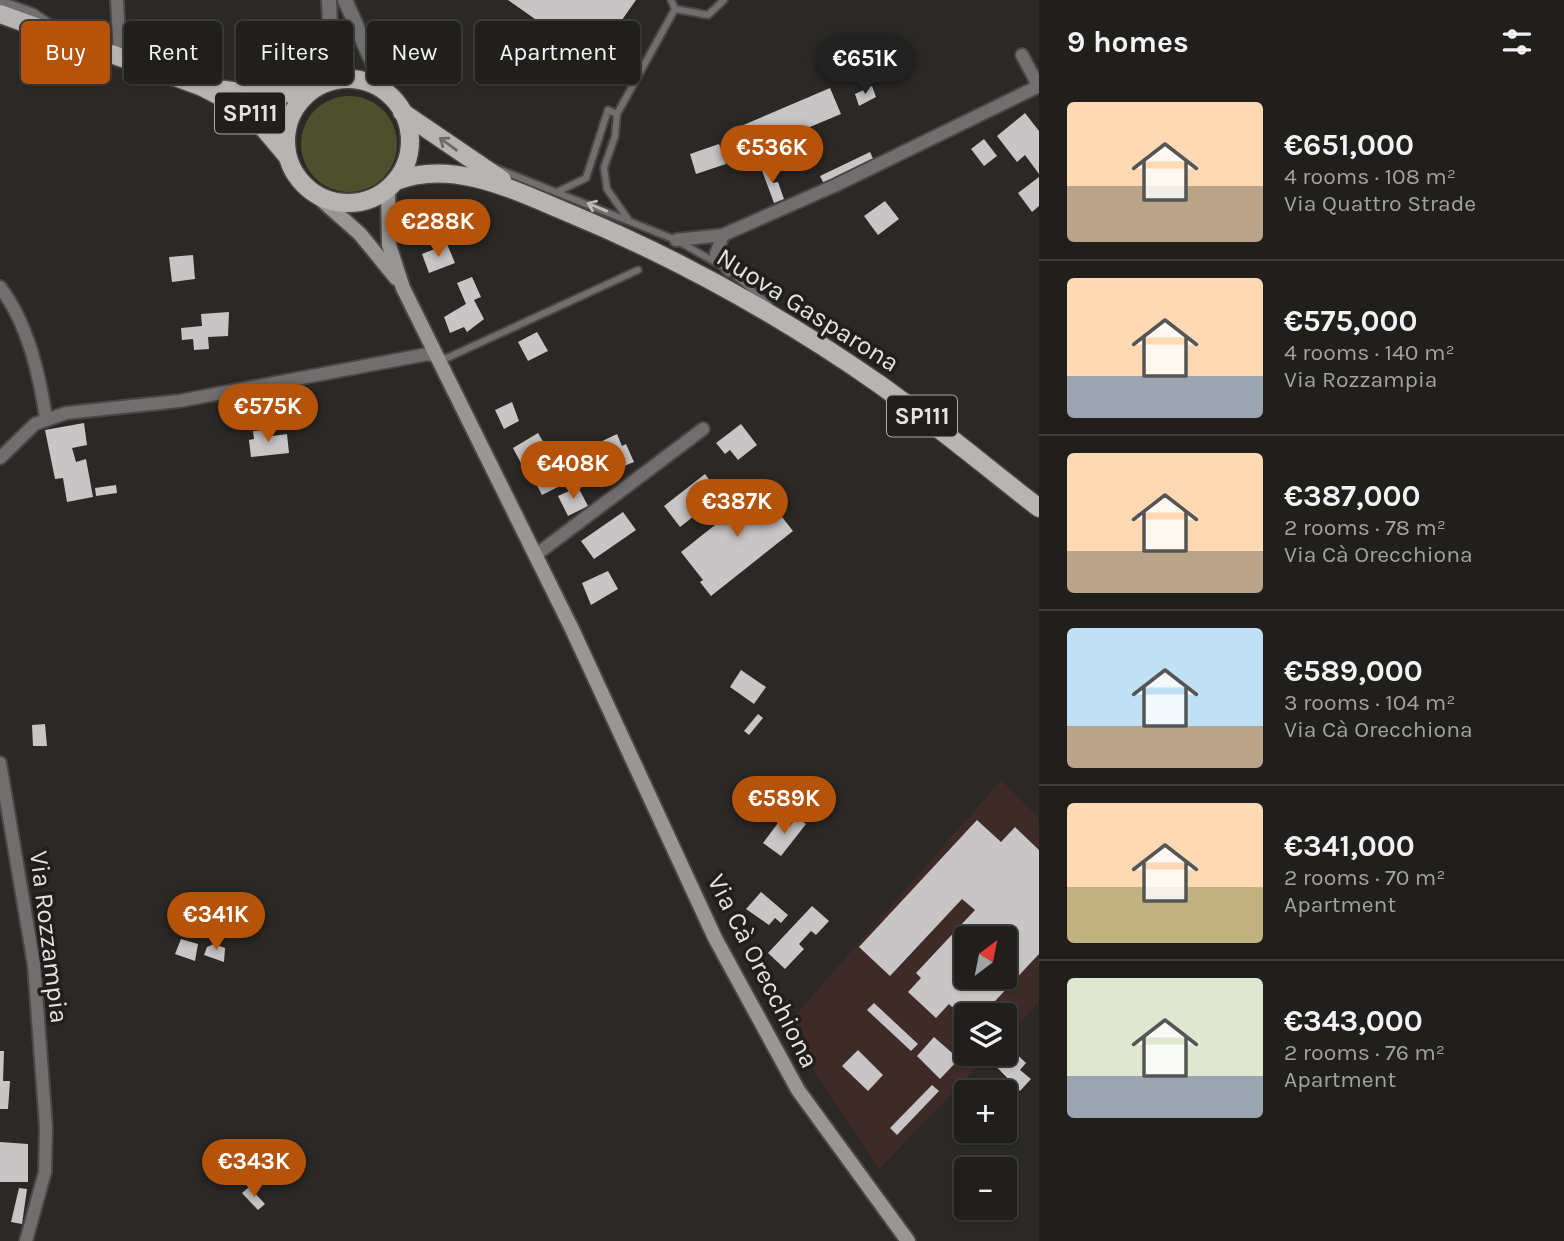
<!DOCTYPE html>
<html lang="en">
<head>
<meta charset="utf-8">
<style>
  body { margin:0; font-family:Karla,sans-serif; background:#2d2c29; color:#f1f3f6; height:100vh; display:flex; flex-direction:column; font-size:26px; white-space:nowrap }
  * { box-sizing:border-box; margin:0 }
  p { font-size:23px; color:#a2a2a3 }
  .icon { flex:none; width:38px; height:38px; fill:none; stroke:currentColor; stroke-width:2; stroke-linecap:round; stroke-linejoin:round }
  .map { position:relative; flex:1; overflow:hidden }
  .side { display:flex; flex-direction:column; background:#201f1c; width:525px }
  .side>* { flex:none }
  .banner { position:absolute; left:21px; top:21px; width:665px; height:63px; display:flex; gap:14px }
  .needle { width:46px; rotate:32deg }
  .tools { position:absolute; left:954px; top:926px; display:grid; gap:14px }
  .tools a { display:grid; place-items:center; width:63px; height:63px; border-radius:7px; background:#201f1c; box-shadow:0 2px 5px #0004,0 0 0 2px #3d3d3b; font-size:35px }
  .price { position:absolute; translate:-50% -60px; padding:0 16px; border-radius:24px; background:#b45309; color:#fff; font-size:23px; line-height:46px; filter:drop-shadow(0 2px 4px #0008) }
  .price::after { content:''; position:absolute; left:50%; top:42px; width:21px; height:16px; margin-left:-10px; background:inherit; clip-path:polygon(0 0,100% 0,50% 100%) }
  .price.selected { background:#222; color:#fff }
  ul { padding:0; list-style:none }
  li { display:flex; align-items:center; gap:21px; height:175px; padding:0 28px }
  li+li { border-top:2px solid #3d3d3b }
  li span { display:grid; place-items:center; flex:none; width:196px; height:140px; border-radius:7px; color:#555 }
  li>.icon { margin-inline-start:auto }
  span .icon { width:84px; height:84px; fill:#fffc; stroke-width:1 }
  li b { font-size:30px }
  h2 { display:flex; justify-content:space-between; align-items:center; height:84px; padding:0 28px; font-size:30px }
  .tag { padding:0 24px; border-radius:7px; background:#201f1c; box-shadow:0 2px 5px #0004,0 0 0 2px #3d3d3b; font-size:24px; line-height:63px }
  .tag.selected { background:#b45309; color:#fff }
  main { display:flex; flex:1; min-height:0 }
  .map>svg:first-child { display:block }
  .commercial { fill:#3e2b28; fill-rule:evenodd }
  .green { fill:#4e502d }
  .building { fill:#c8c5c7; fill-rule:evenodd }
  .lines { fill:none; stroke-linecap:round; stroke-linejoin:round }
  .service-casing { stroke:#494744; stroke-width:10 }
  .minor-casing { stroke:#494744; stroke-width:16 }
  .tertiary-casing { stroke:#494744; stroke-width:18 }
  .secondary-casing { stroke:#494744; stroke-width:18 }
  .primary-casing { stroke:#494744; stroke-width:21 }
  .service { stroke:#706e6e; stroke-width:6 }
  .minor { stroke:#706e6e; stroke-width:12 }
  .tertiary { stroke:#706e6e; stroke-width:14 }
  .secondary { stroke:#999695; stroke-width:14 }
  .primary { stroke:#b8b4b3; stroke-width:18 }
  .oneway { stroke:#6c6a68 }
  .oneway2 { stroke:#bbbab9 }
  .labels { text-anchor:middle; dominant-baseline:central; stroke-width:7; stroke-linejoin:round; paint-order:stroke }
  .shield { fill:#211f1d; stroke:#aaa8a6; stroke-width:2 }
  .shield-label { font-size:24px; font-weight:bold; fill:#e4e3e1 }
  .street-label { font-size:26px; fill:#e4e3e1; stroke:#211f1d }
</style>
</head>
<body>
<main>
<div class="map">
<svg width="1039" height="1241" viewBox="0 0 1039 1241">
  <rect width="100%" height="100%" fill="#2b2926"/>
  <path class="commercial" d="M1001,780l38,38v184l-34,37 -1,-24h-38v39h24l-111,115 -94,-142zM966,938h38v38h-38z"/>
  <circle class="green" cx="349" cy="144" r="48"/>
  <g class="building">
    <path d="M508,0h128l-48,68 -34,-24 5,-8z"/>
    <path d="M872,86l4,11 -17,9 -4,-12z"/>
    <path d="M830,88l11,26 -86,36 -5,-11 -10,4 -6,-14z"/>
    <path d="M1025,113l14,18v43l-14,-19 -8,7 -20,-26z"/>
    <path d="M984,139l13,17 -13,10 -13,-17z"/>
    <path d="M719,144l7,20 -30,10 -6,-20z"/>
    <path d="M870,152l6,13 -50,23 -6,-12z"/>
    <path d="M765,163l8,20 5,-1 6,17 -10,4 -14,-38z"/>
    <path d="M1039,177v29l-7,6 -14,-19z"/>
    <path d="M885,201l14,18 -21,16 -14,-19z"/>
    <path d="M447,244l8,19 -26,10 -7,-19z"/>
    <path d="M193,255l2,24 -23,3 -3,-25z"/>
    <path d="M472,277l9,20 -7,3 10,19 -17,13 -3,-5 -14,6 -6,-16 22,-13 -9,-21z"/>
    <path d="M229,312l-1,24 -20,1 1,12 -15,1 -1,-11 -11,1 -1,-12 21,-2 -1,-12z"/>
    <path d="M537,332l11,19 -20,10 -10,-19z"/>
    <path d="M512,402l7,19 -15,8 -9,-19z"/>
    <path d="M84,423l3,22 -15,3 4,14 10,-3 7,38 -26,5 -4,-24 -8,1 -10,-49z"/>
    <path d="M741,424l16,21 -19,15 -8,-10 -5,4 -9,-11z"/>
    <path d="M271,429l1,7 15,-2 2,19 -38,4 -2,-17 5,-1 -1,-8z"/>
    <path d="M538,433l10,17 -26,15 -9,-17z"/>
    <path d="M617,434l5,12 4,-2 8,18 -20,8 -6,-13 -7,3 -7,-15z"/>
    <path d="M578,453l9,16 -16,9 -9,-17z"/>
    <path d="M549,470l9,17 -16,8 -9,-17z"/>
    <path d="M705,474l16,21 -41,32 -16,-21z"/>
    <path d="M754,481l39,50 -82,65 -11,-14 3,-2 -22,-28 44,-35 -6,-8z"/>
    <path d="M116,485l1,8 -21,3 -1,-8z"/>
    <path d="M578,487l10,19 -20,10 -10,-20z"/>
    <path d="M623,512l13,18 -42,29 -13,-18z"/>
    <path d="M608,571l10,18 -27,16 -9,-22z"/>
    <path d="M741,670l25,17 -12,17 -24,-17z"/>
    <path d="M758,714l5,4 -14,17 -5,-4z"/>
    <path d="M45,724l2,22h-14l-1,-21z"/>
    <path d="M797,817l9,7 -25,32 -18,-13 18,-24 9,7z"/>
    <path d="M977,820l24,22 14,-15 24,23v104l-57,61h-16v5l-17,-16 -13,14 -28,-26 13,-14 -5,-5 59,-63 -13,-11 -72,77 -31,-29zM966,938h38v38h-38z"/>
    <path d="M761,892l27,23 -7,8 -6,-5 -6,7 -23,-16z"/>
    <path d="M812,906l17,15 -13,14 -5,-4 -12,13 5,5 -19,20 -17,-16z"/>
    <path d="M181,939l17,5 -3,17 -20,-7z"/>
    <path d="M214,944l11,4 -1,14 -20,-7 3,-8z"/>
    <path d="M874,1003l44,41 -7,7 -44,-41z"/>
    <path d="M1007,1030l5,5 -7,8 21,20 -6,7 11,9 -11,12 -36,-37h20v-22z"/>
    <path d="M934,1037l25,22 -19,20 -23,-23z"/>
    <path d="M858,1050l25,25 -15,16 -26,-25z"/>
    <path d="M0,1051h4l-1,30h7l-2,28h-8z"/>
    <path d="M932,1085l7,6 -42,44 -7,-7z"/>
    <path d="M0,1142l28,2v38h-28z"/>
    <path d="M249,1187l16,17 -7,6 -16,-17z"/>
    <path d="M19,1188l8,1 -5,35 -11,-2z"/>
  </g>
  <g class="lines">
    <g class="service-casing">
      <g id="service">
        <path d="M675,9l33,6 16,-15"/>
        <path d="M493,167l183,73 53,30 40,35"/>
        <path d="M559,191l27,-13 22,-68 9,4"/>
        <path d="M628,219l-21,-30 -3,-21 11,-32 2,-22 58,-105 -4,-9"/>
        <path d="M439,357l8,1 191,-88"/>
      </g>
    </g>
    <g class="minor-casing">
      <g id="minor">
        <path d="M117,0l3,57"/>
        <path d="M0,3l33,12 16,11"/>
        <path d="M1022,55l17,32"/>
        <path d="M723,235l-7,19 13,16"/>
        <path d="M676,240l47,-5 113,-50 203,-99"/>
        <path d="M0,287c28,37 39,86 46,131"/>
        <path d="M0,458l35,-34 31,-11 113,-12 249,-47 9,3"/>
        <path d="M534,553l7,-2 162,-122"/>
        <path d="M0,763l34,202 12,162 -1,45 -19,69"/>
      </g>
    </g>
    <g class="tertiary-casing">
      <g id="tertiary">
        <path d="M345,0l40,91"/>
        <path d="M321,85l10,-33 -2,-52"/>
      </g>
    </g>
    <g class="secondary-casing">
      <g id="secondary">
        <path d="M388,189l1,56 14,43 169,341 143,309 83,152 110,151"/>
        <path d="M316,195l44,39 36,44"/>
      </g>
    </g>
    <g class="primary-casing">
      <g id="primary">
        <path d="M0,14l200,72 49,25 38,45"/>
        <circle cx="348" cy="141" r="62"/>
        <path d="M218,89l42,6 49,-3"/>
        <path d="M402,112l100,68"/>
        <path d="M396,181c55,-22 116,8 168,30 112,46 216,104 315,173 55,39 107,83 160,124"/>
      </g>
    </g>
    <use href="#service" class="service"/>
    <use href="#minor" class="minor"/>
    <use href="#tertiary" class="tertiary"/>
    <use href="#secondary" class="secondary"/>
    <use href="#primary" class="primary"/>
  </g>
  <defs><path id="oneway-shaft" d="M-6 0H5M1.5-3L5.5 0L1.5 3" fill="none" stroke-width="1.6" stroke-linecap="round" stroke-linejoin="round" transform="scale(1.75)"/></defs>
  <use class="oneway" href="#oneway-shaft" transform="translate(448 144) rotate(-144)"/>
  <use class="oneway2" href="#oneway-shaft" transform="translate(597 207) rotate(-157)"/>
  <g class="labels">
    <g class="shield">
      <rect x="215" y="92.5" width="70" height="41" rx="5"/>
      <rect x="887" y="395.5" width="70" height="41" rx="5"/>
    </g>
    <g class="shield-label">
      <text x="250" y="113">SP111</text>
      <text x="922" y="416">SP111</text>
    </g>
    <g class="street-label">
      <text transform="translate(808 310) rotate(32)">Nuova Gasparona</text>
      <text transform="translate(49 937) rotate(83)">Via Rozzampia</text>
      <text transform="translate(763 971) rotate(63)">Via Cà Orecchiona</text>
    </g>
  </g>
</svg>
<div class="tools">
<a><svg class="needle" viewBox="-14 -14 28 28"><path d="M0-13l5 13h-10z" fill="#e53935"/><path d="M0 13l5-13h-10z" fill="#a2a2a3"/></svg></a>
<a><svg class="icon" aria-label="layers" viewBox="0 0 24 24"><path d="M12 4l9 5-9 5-9-5zM3 14l9 5 9-5"/></svg></a>
<a>+</a>
<a>−</a>
</div>
<b class="price selected" style="left:865px;top:96px">€651K</b>
<b class="price" style="left:772px;top:185px">€536K</b>
<b class="price" style="left:438px;top:259px">€288K</b>
<b class="price" style="left:268px;top:444px">€575K</b>
<b class="price" style="left:573px;top:501px">€408K</b>
<b class="price" style="left:737px;top:539px">€387K</b>
<b class="price" style="left:784px;top:836px">€589K</b>
<b class="price" style="left:216px;top:952px">€341K</b>
<b class="price" style="left:254px;top:1199px">€343K</b>
<div class="banner">
<a class="tag selected">Buy</a>
<a class="tag">Rent</a>
<a class="tag">Filters</a>
<a class="tag">New</a>
<a class="tag">Apartment</a>
</div>
</div>
<section class="side">
<h2>9 homes<svg class="icon" aria-label="filters" viewBox="0 0 24 24"><path d="M4 7h16M4 17h16"/><circle cx="9" cy="7" r="2"/><circle cx="15" cy="17" r="2"/></svg></h2>
<ul>
<li><span style="background:linear-gradient(#ffd9b3 60%,#b9a48a 0)"><svg class="icon" aria-label="home" viewBox="0 0 24 24"><path d="M3 11l9-7 9 7M6 9v11h12V9"/></svg></span><div><b>€651,000</b><p>4 rooms · 108 m²</p><p>Via Quattro Strade</p></div></li>
<li><span style="background:linear-gradient(#ffd9b3 70%,#9aa5b1 0)"><svg class="icon" aria-label="home" viewBox="0 0 24 24"><path d="M3 11l9-7 9 7M6 9v11h12V9"/></svg></span><div><b>€575,000</b><p>4 rooms · 140 m²</p><p>Via Rozzampia</p></div></li>
<li><span style="background:linear-gradient(#ffd9b3 70%,#b9a48a 0)"><svg class="icon" aria-label="home" viewBox="0 0 24 24"><path d="M3 11l9-7 9 7M6 9v11h12V9"/></svg></span><div><b>€387,000</b><p>2 rooms · 78 m²</p><p>Via Cà Orecchiona</p></div></li>
<li><span style="background:linear-gradient(#bfe0f5 70%,#b9a48a 0)"><svg class="icon" aria-label="home" viewBox="0 0 24 24"><path d="M3 11l9-7 9 7M6 9v11h12V9"/></svg></span><div><b>€589,000</b><p>3 rooms · 104 m²</p><p>Via Cà Orecchiona</p></div></li>
<li><span style="background:linear-gradient(#ffd9b3 60%,#c2b280 0)"><svg class="icon" aria-label="home" viewBox="0 0 24 24"><path d="M3 11l9-7 9 7M6 9v11h12V9"/></svg></span><div><b>€341,000</b><p>2 rooms · 70 m²</p><p>Apartment</p></div></li>
<li><span style="background:linear-gradient(#dfe7d0 70%,#9aa5b1 0)"><svg class="icon" aria-label="home" viewBox="0 0 24 24"><path d="M3 11l9-7 9 7M6 9v11h12V9"/></svg></span><div><b>€343,000</b><p>2 rooms · 76 m²</p><p>Apartment</p></div></li>
</ul>
</section>
</main>
</body>
</html>
